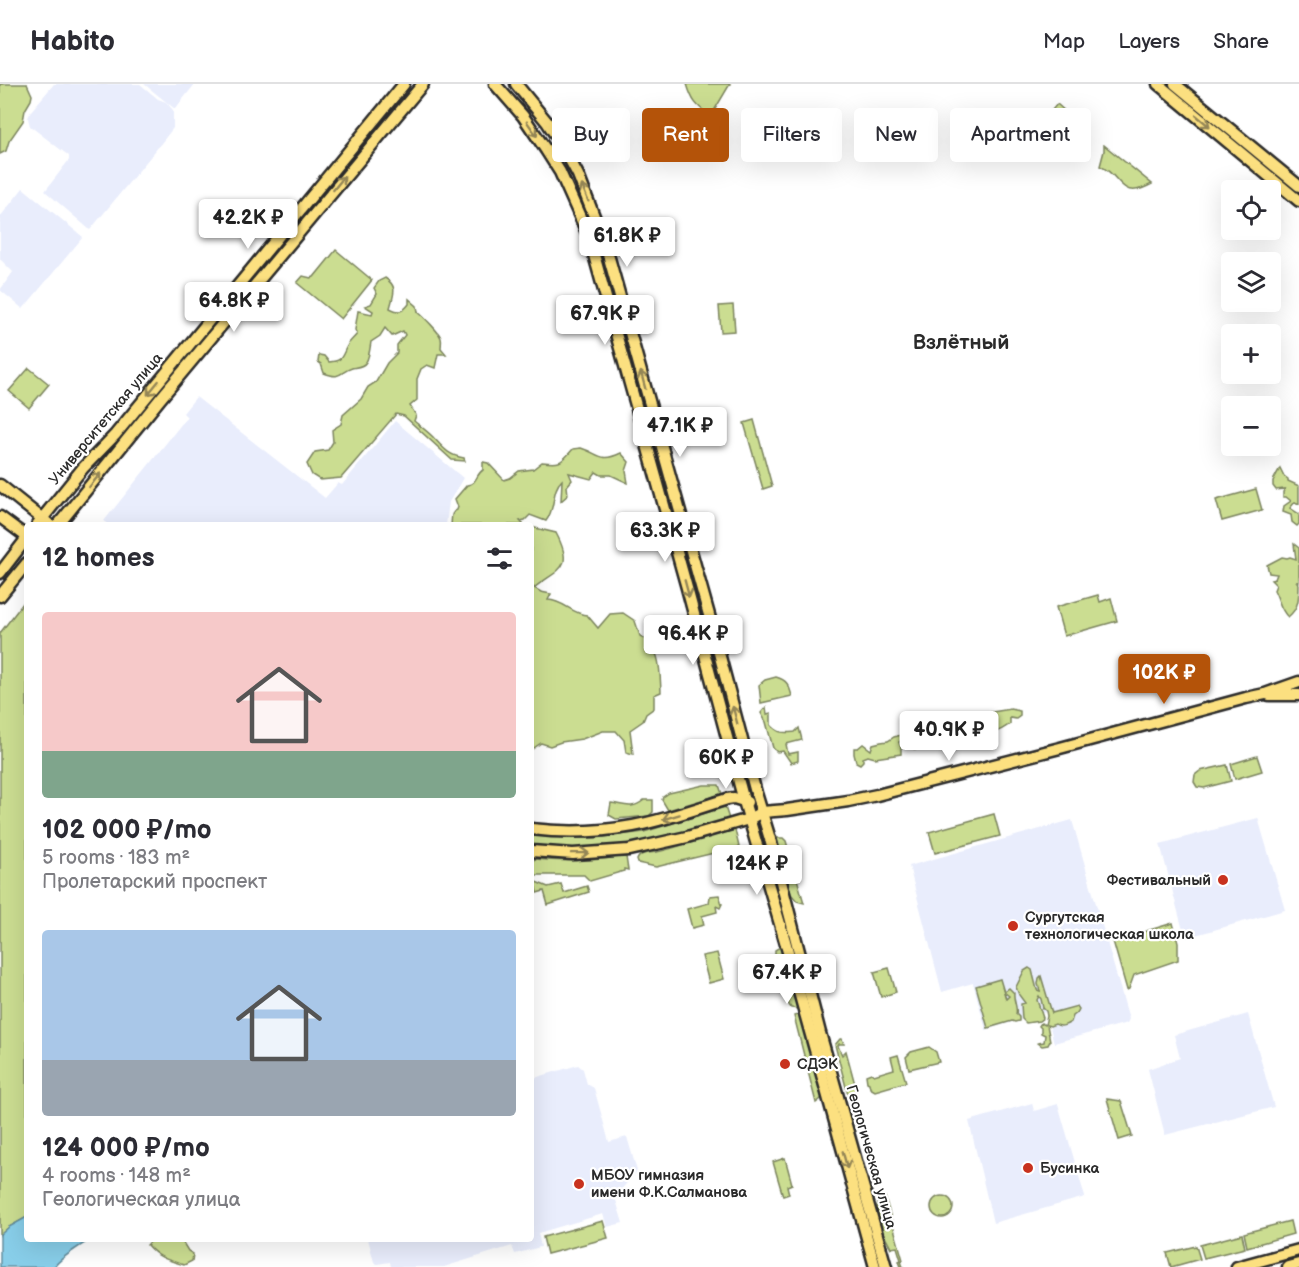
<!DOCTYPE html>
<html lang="en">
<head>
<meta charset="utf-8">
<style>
  body { margin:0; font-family:"Balsamiq Sans",sans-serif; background:#f7f7f7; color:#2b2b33; height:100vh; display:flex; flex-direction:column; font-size:22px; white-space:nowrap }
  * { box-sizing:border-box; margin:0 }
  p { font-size:20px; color:#7c7c81 }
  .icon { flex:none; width:33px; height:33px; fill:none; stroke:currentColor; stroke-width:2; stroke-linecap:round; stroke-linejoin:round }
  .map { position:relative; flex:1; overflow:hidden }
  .panel { position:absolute; left:24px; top:438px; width:510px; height:720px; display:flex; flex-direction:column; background:#fff; border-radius:6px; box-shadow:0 6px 24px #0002 }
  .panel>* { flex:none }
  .hud { position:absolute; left:552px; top:24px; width:570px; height:54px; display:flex; gap:12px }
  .controls { position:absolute; left:1221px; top:96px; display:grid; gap:12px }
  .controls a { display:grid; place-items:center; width:60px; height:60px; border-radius:6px; background:#fff; box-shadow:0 6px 24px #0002; font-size:30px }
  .price { position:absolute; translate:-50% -51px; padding:0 14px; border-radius:6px; background:#fff; color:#222; font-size:20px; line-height:39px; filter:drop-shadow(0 2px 3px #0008) }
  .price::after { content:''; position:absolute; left:50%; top:36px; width:18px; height:14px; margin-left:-9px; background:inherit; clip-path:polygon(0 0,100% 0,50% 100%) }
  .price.selected { background:#b45309; color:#fff }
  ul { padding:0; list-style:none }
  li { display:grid; align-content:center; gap:12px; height:318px; padding:0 18px }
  li span { display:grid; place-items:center; height:186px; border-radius:6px; color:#555 }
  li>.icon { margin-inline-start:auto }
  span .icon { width:108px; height:108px; fill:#fffc; stroke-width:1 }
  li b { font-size:26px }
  h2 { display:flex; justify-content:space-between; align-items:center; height:72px; padding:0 18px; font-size:26px }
  .tag { padding:0 21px; border-radius:6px; background:#fff; box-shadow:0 6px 24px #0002; font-size:21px; line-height:54px }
  .tag.selected { background:#b45309; color:#fff }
  header { display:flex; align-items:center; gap:36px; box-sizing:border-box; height:84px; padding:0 30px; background:#fff; border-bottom:2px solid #e1e1e2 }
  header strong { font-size:28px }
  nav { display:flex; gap:33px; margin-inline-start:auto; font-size:21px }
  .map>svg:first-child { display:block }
  .built { fill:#e9edfc }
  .green { fill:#cbdd91; stroke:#7b845e; stroke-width:1.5 }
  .water { fill:#88cee9; stroke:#638d9d; stroke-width:1.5 }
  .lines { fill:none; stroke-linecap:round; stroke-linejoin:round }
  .major-casing { stroke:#2b2b2b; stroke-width:15 }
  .major { stroke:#fce080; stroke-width:10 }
  .oneway { stroke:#948656 }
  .poi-dot { fill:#c8321e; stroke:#fff; stroke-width:2 }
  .labels { text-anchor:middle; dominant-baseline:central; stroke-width:4.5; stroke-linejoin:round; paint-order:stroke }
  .street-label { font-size:15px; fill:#2b2b2b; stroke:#fff }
  .poi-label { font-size:15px; font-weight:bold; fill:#2b2b2b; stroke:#fff; text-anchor:start }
  .district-label { font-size:21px; font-weight:bold; fill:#2b2b2b; stroke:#fff }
</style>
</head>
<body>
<header>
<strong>Habito</strong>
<nav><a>Map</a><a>Layers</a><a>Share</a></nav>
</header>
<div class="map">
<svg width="1299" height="1183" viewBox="0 0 1299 1183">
  <rect width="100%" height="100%" fill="#fff"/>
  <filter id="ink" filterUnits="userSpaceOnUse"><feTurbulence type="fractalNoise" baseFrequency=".0167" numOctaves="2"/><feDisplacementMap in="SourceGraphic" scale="12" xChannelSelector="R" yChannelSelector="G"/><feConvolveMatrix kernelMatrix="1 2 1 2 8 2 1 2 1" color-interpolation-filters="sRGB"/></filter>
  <g filter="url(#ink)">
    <g class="built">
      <path d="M54,0h86l18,15 8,3 7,8v18l-18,23 -65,79 -45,-39 24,-31v-4l-39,-30 -2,-8 3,-7z"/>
      <path d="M144,0h51l-20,25z"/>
      <path d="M23,104l60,49 -60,72 -23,-19 13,-18 -13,-13v-42z"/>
      <path d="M196,313l129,101 13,-15 4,2 53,-64 68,57 -14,24 -3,23h-338l-4,-4 83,-104 -4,-4z"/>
      <path d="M1258,734l27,92 -100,28 -25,-94z"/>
      <path d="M1072,736l57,199 -2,4 -73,20 -8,-31 -60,18 -13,-47 -31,9 -33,-126z"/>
      <path d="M1248,930l26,93 -109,28 -17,-66 32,-11 -6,-23z"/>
      <path d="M578,981l5,4 4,15 7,4 15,54 18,-5 10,34 -22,26 8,26 -16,4 -4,-13 -65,19 3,14h-1l-25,7 -3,-8 -68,21h-53l-1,-5 -13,2 -3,-2 -6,-23h163v-160z"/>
      <path d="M1032,1019l2,8 24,-7 27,93 -92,26 -24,-102z"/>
    </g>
    <g class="green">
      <path d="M0,0h27l5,11 -1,5 -6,10 -2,11 -14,20 -3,10 -6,3z"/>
      <path d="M687,0h43l-19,32c-15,-10 -19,-15 -24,-32z"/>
      <path d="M1057,20l19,17 -9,11 -19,-17z"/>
      <path d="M1104,61l48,39c-33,18 -29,-8 -52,-18l4,-15z"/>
      <path d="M336,166l36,30 -31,39 -44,-36 6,-7 8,2 3,-1z"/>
      <path d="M385,194c14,9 8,17 5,30 9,5 13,4 19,-4v-5l8,7 1,6c5,4 22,21 23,26 1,3 0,7 0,10l5,6h-8l-3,14 -8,-3 -6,4 -4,10v21l-7,6 6,9 -2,6c6,5 13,10 19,16 11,12 15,18 31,21l1,3 -13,-1 -48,-44 -8,-2 -55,64 -21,2 -8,-5 -5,-11 8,-12 13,-2 5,-8 -1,-12 9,-6 2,-9 18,-16 7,-12 8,-5 11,-19 10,-10v-8l8,-10 -2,-4 -11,5 -7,-8 -5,8 -9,6c-1,6 -2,16 -5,20 -3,5 -9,5 -14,6 -13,4 -10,12 -28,5l-3,-9 -3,-2 1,-7 5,1 5,6c14,-1 12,-5 18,-16 2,-4 7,-8 10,-12l-2,-4 3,-19 14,3 1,-3 -8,-5 6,-2 6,-10 -3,-6 5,-7z"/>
      <path d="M733,221l2,26 -14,1 -2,-26z"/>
      <path d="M29,284l20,16 -20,24 -20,-17z"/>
      <path d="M754,336l18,66 -9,3 -19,-66z"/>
      <path d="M581,364c19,6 19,15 40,5l8,9 -3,9 2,12 -17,-8h-10l-5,-3 -5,7 -22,-6 3,7 -5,6 1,9 -7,6 1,-21c-11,10 -6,29 -16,41l-16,-6 -5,5 -5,1 4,4h-73c1,-6 -1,-13 6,-15l1,-3 -3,-8 12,-14c10,-1 9,-11 16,-15v-8l5,1 16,17 6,-2 9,-7 14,-2 9,-7c20,2 18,1 31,-13z"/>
      <path d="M1280,384l4,8 4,3v2l11,5v18l-4,-2 -5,6 9,6v10l-2,2 -5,-4 -1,-7 -8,-3 1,-6 7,-5 -5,-4h-3v-5l2,-3 -9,1 -3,-4v-5z"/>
      <path d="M1256,405l6,21 -40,11 -6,-21z"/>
      <path d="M531,443l25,6c19,36 3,35 -22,55l7,4 10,2 -3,6c15,0 25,15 39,15l11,13 12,-14 13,-1 12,8 5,15c21,8 20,37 21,56l-7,3v13l-8,6 -3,7 -13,9 3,24 -7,-2 -2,-12 -8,-9h-13l-21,8 -21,3 -11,4 -9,-3 -10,7z"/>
      <path d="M1294,460l5,4v34h-2l2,2c0,14 0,24 -11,33 -8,-7 -9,-18 -14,-27l2,-5 -5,-5 4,-1 2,-5 -8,-1 -2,-8 15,-8 5,1 3,-1 6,2z"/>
      <path d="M1098,511l2,7 11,-4 6,23 -53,15 -8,-29z"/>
      <path d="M27,514v619l-18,10 -9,8v-602z"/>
      <path d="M776,593c11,3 13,8 16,19l-31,7 -2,-18 6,-5z"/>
      <path d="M766,623l1,7 4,-1v12c8,9 13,8 24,7l4,-4 3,12 -16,4 2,10 10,-2v9l-7,2 -8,-12 -6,1 -4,-4 -7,-26 -5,-9z"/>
      <path d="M1011,625l9,2v5l-4,3 -6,-1v6c-9,7 -25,14 -36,10 -5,-2 -8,-4 -14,-3 -13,3 -20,13 -35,13l-3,4 -4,-4 -3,5 -3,-1 3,-5 -2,-3 -5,2 -4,-3 -5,3 2,5v7l-26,4 -7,-2 -5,2v3l-3,3 -4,-2 -2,-8v-6h4l5,-4 8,6 2,-6 8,-2 7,-1 6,-4 28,-8 23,-3 3,-3h7l5,-5 6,-1 2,3 24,-8z"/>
      <path d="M1257,672l5,15 -27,8 -4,-15z"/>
      <path d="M1227,681l4,16 -27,7 -7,-1 -3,-5 1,-7 5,-4z"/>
      <path d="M704,701h15l3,9 -54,16 -6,-10 1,-3 6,-4z"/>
      <path d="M644,716h9v12l-4,4 -33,3 -7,-4 2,-12c14,2 21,7 33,-3z"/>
      <path d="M725,723l4,12c-27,8 -54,16 -81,22 -39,8 -78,8 -117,5v-10l64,2 49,-6z"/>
      <path d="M994,730l6,22 -65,17 -6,-21z"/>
      <path d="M735,746l4,17 -83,20 -18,-4 -1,-3c3,-8 12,-7 20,-8 26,-5 52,-18 78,-22z"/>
      <path d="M777,754h6l3,3 18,62 -7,-2 -6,-7z"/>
      <path d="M618,773h8l2,13 -4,-1v2l-34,10 -6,-6h-53v-13l4,-3c28,3 55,2 83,-2z"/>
      <path d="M536,798l12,5 13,-3 3,9 23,-7 2,6 -41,13 -4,-14 -7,2 -1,-5 -5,1v-5z"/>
      <path d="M719,811l3,9 -2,4 -4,-2 1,6 -15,4 2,9 -12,3 -5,-19 22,-6 1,-7z"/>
      <path d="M1173,839l5,19v18l-44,15 -5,14 -2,1 -14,-49z"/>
      <path d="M780,863l2,1 17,59 -1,2 -7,-1 -2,-3 -14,-49v-6z"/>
      <path d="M717,869l7,26 -15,4 -7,-27z"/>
      <path d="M889,884l7,24 -15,5 -7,-25z"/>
      <path d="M1029,884l3,2 5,20 3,1 -2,-7 1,-6 2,-2 11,37 25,-7 2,3 -2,4 -4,3 -2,6c-5,3 -10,6 -16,2l-5,2 -3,-1 3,16 -2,4 -6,1 -4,-3 6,-1 1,-7 -4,-2v-5l-2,-2 2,-3 4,2 2,-9 -1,-5 -3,-3 -2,-9 -2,-3 -2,4 6,18 -4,3 -13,2 -4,-4 -1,-15 4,-1 -6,-8 -3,-8 8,-16z"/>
      <path d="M1000,895l6,20 3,-3 -5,-4 5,-4 5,5c-1,8 4,14 2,21l3,3v4l-4,1 -3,-1 -24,7 -12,-42z"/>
      <path d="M797,931l4,1 22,79 -2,4 -5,4 -22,-87z"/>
      <path d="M840,955h2l2,5h-5l-1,2 4,9 4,-4 10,37v3l-2,3 -5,1 -2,-4 -12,-46z"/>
      <path d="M929,963l7,5 3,10 -30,7 -3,-12 5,-5z"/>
      <path d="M898,971l8,27 -31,9 -5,-3 -1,-5 -2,-1 -1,-7 5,-2 3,2 20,-6 -3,-12z"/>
      <path d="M1107,1015l14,2 11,35 -13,4z"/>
      <path d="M785,1074l7,26 -5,2 2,8 -6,2 -10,-34z"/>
      <circle cx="942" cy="1123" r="11"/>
      <path d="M885,1113l18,63 -2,1 2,6h-2l-2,-6 2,-1 -4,-13 -6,1c-7,-13 -25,-42 -6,-51z"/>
      <path d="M603,1137l5,17 -61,16 -4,-17z"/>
      <path d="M1290,1137l3,13 -46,13 -3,-14z"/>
      <path d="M1242,1150l3,14 -41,10 -4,-13z"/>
      <path d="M146,1155h23v3l13,-1 6,10 5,3 -1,7 -8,4c-16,-5 -26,-7 -37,-20l3,-3z"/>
      <path d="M1196,1162l4,13 -29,8 -4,-14z"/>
    </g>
    <path class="water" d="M27,1133v22h64c-11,7 -30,18 -37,28h-54v-32l9,-8z"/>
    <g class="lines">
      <g class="major-casing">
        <g id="major">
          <path d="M495,0l28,32 23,34 14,22 29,65 98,351 57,213 41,140 90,326"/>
          <path d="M516,0l31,38 15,23 16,30 28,72 103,368 47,178 14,46 50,194 66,234"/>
          <path d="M1158,0l141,117"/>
          <path d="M1175,0l124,102"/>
          <path d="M0,401l50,40"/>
          <path d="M0,433l27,20"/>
          <path d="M37,441l46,-57 32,-33 289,-351"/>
          <path d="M58,441l102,-126 263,-315"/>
          <path d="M0,489l27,-35"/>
          <path d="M0,512l27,-33"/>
          <path d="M1269,611h30"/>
          <path d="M531,745c33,4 69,3 102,-3 32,-6 63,-17 94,-27l7,-1 13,4"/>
          <path d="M531,767l42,3 56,-4 58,-13 62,-18 13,-7 25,-2 61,-9 29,-6 183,-47 186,-50 19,-4 34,-12"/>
          <path d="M1237,1183l62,-17"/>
          <path d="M1288,1183l11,-3"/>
        </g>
      </g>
      <use href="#major" class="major"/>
    </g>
    <defs><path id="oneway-shaft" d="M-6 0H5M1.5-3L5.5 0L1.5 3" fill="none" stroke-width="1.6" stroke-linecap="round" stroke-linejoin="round" transform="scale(1.5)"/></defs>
    <g class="oneway">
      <use href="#oneway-shaft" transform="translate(1203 37) rotate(40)"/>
      <use href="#oneway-shaft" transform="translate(532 45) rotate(55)"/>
      <use href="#oneway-shaft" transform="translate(339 99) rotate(-51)"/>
      <use href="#oneway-shaft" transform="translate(585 109) rotate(-112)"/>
      <use href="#oneway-shaft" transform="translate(643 296) rotate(-105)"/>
      <use href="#oneway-shaft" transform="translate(153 304) rotate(129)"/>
      <use href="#oneway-shaft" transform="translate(95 396) rotate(-51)"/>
      <use href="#oneway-shaft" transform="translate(687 505) rotate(75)"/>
      <use href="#oneway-shaft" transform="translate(735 631) rotate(-105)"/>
      <use href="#oneway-shaft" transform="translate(671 733) rotate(163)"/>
      <use href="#oneway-shaft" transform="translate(580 769) rotate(-1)"/>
      <use href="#oneway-shaft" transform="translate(845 1076) rotate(75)"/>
    </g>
  </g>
  <g class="poi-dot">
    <circle cx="1223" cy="796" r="6"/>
    <circle cx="1013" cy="842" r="6"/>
    <circle cx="785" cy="980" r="6"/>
    <circle cx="1028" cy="1084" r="6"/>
    <circle cx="579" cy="1100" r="6"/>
  </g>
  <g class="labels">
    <g class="street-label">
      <text transform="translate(106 335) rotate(-50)">Университетская улица</text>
      <text transform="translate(871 1073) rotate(74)">Геологическая улица</text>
    </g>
    <g class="poi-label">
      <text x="1211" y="796" text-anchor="end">Фестивальный</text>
      <text x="1025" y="833">Сургутская<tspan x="1025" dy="17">технологическая школа</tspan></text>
      <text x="797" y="980">СДЭК</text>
      <text x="1040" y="1084">Бусинка</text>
      <text x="591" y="1091">МБОУ гимназия<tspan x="591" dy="17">имени Ф.К.Салманова</tspan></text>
    </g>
    <g class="district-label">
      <text x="961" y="258">Взлётный</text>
    </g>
  </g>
</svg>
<div class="controls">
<a><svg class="icon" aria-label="locate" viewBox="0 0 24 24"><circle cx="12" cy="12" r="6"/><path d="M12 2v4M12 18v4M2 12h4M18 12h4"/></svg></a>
<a><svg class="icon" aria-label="layers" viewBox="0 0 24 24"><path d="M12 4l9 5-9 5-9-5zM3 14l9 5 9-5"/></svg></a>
<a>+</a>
<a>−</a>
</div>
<b class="price" style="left:248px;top:166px">42.2K ₽</b>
<b class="price" style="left:627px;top:184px">61.8K ₽</b>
<b class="price" style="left:234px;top:249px">64.8K ₽</b>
<b class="price" style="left:605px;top:262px">67.9K ₽</b>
<b class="price" style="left:680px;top:374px">47.1K ₽</b>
<b class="price" style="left:665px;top:479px">63.3K ₽</b>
<b class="price" style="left:693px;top:582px">96.4K ₽</b>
<b class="price selected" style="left:1164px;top:621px">102K ₽</b>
<b class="price" style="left:949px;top:678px">40.9K ₽</b>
<b class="price" style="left:726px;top:706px">60K ₽</b>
<b class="price" style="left:757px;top:812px">124K ₽</b>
<b class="price" style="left:787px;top:921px">67.4K ₽</b>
<div class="hud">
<a class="tag">Buy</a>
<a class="tag selected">Rent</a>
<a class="tag">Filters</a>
<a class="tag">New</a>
<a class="tag">Apartment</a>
</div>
<section class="panel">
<h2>12 homes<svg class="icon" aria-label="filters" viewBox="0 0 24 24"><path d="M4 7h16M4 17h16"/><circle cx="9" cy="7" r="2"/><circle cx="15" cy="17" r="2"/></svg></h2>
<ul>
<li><span style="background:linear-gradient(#f6c9c9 75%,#7fa58c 0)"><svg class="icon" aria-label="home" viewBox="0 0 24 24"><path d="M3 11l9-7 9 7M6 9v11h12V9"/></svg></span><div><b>102 000 ₽/mo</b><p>5 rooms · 183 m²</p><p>Пролетарский проспект</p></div></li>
<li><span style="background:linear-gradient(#a9c7e8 70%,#9aa5b1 0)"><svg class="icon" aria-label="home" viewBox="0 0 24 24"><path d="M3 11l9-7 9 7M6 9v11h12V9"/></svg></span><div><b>124 000 ₽/mo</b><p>4 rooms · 148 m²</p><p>Геологическая улица</p></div></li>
</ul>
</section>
</div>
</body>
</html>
